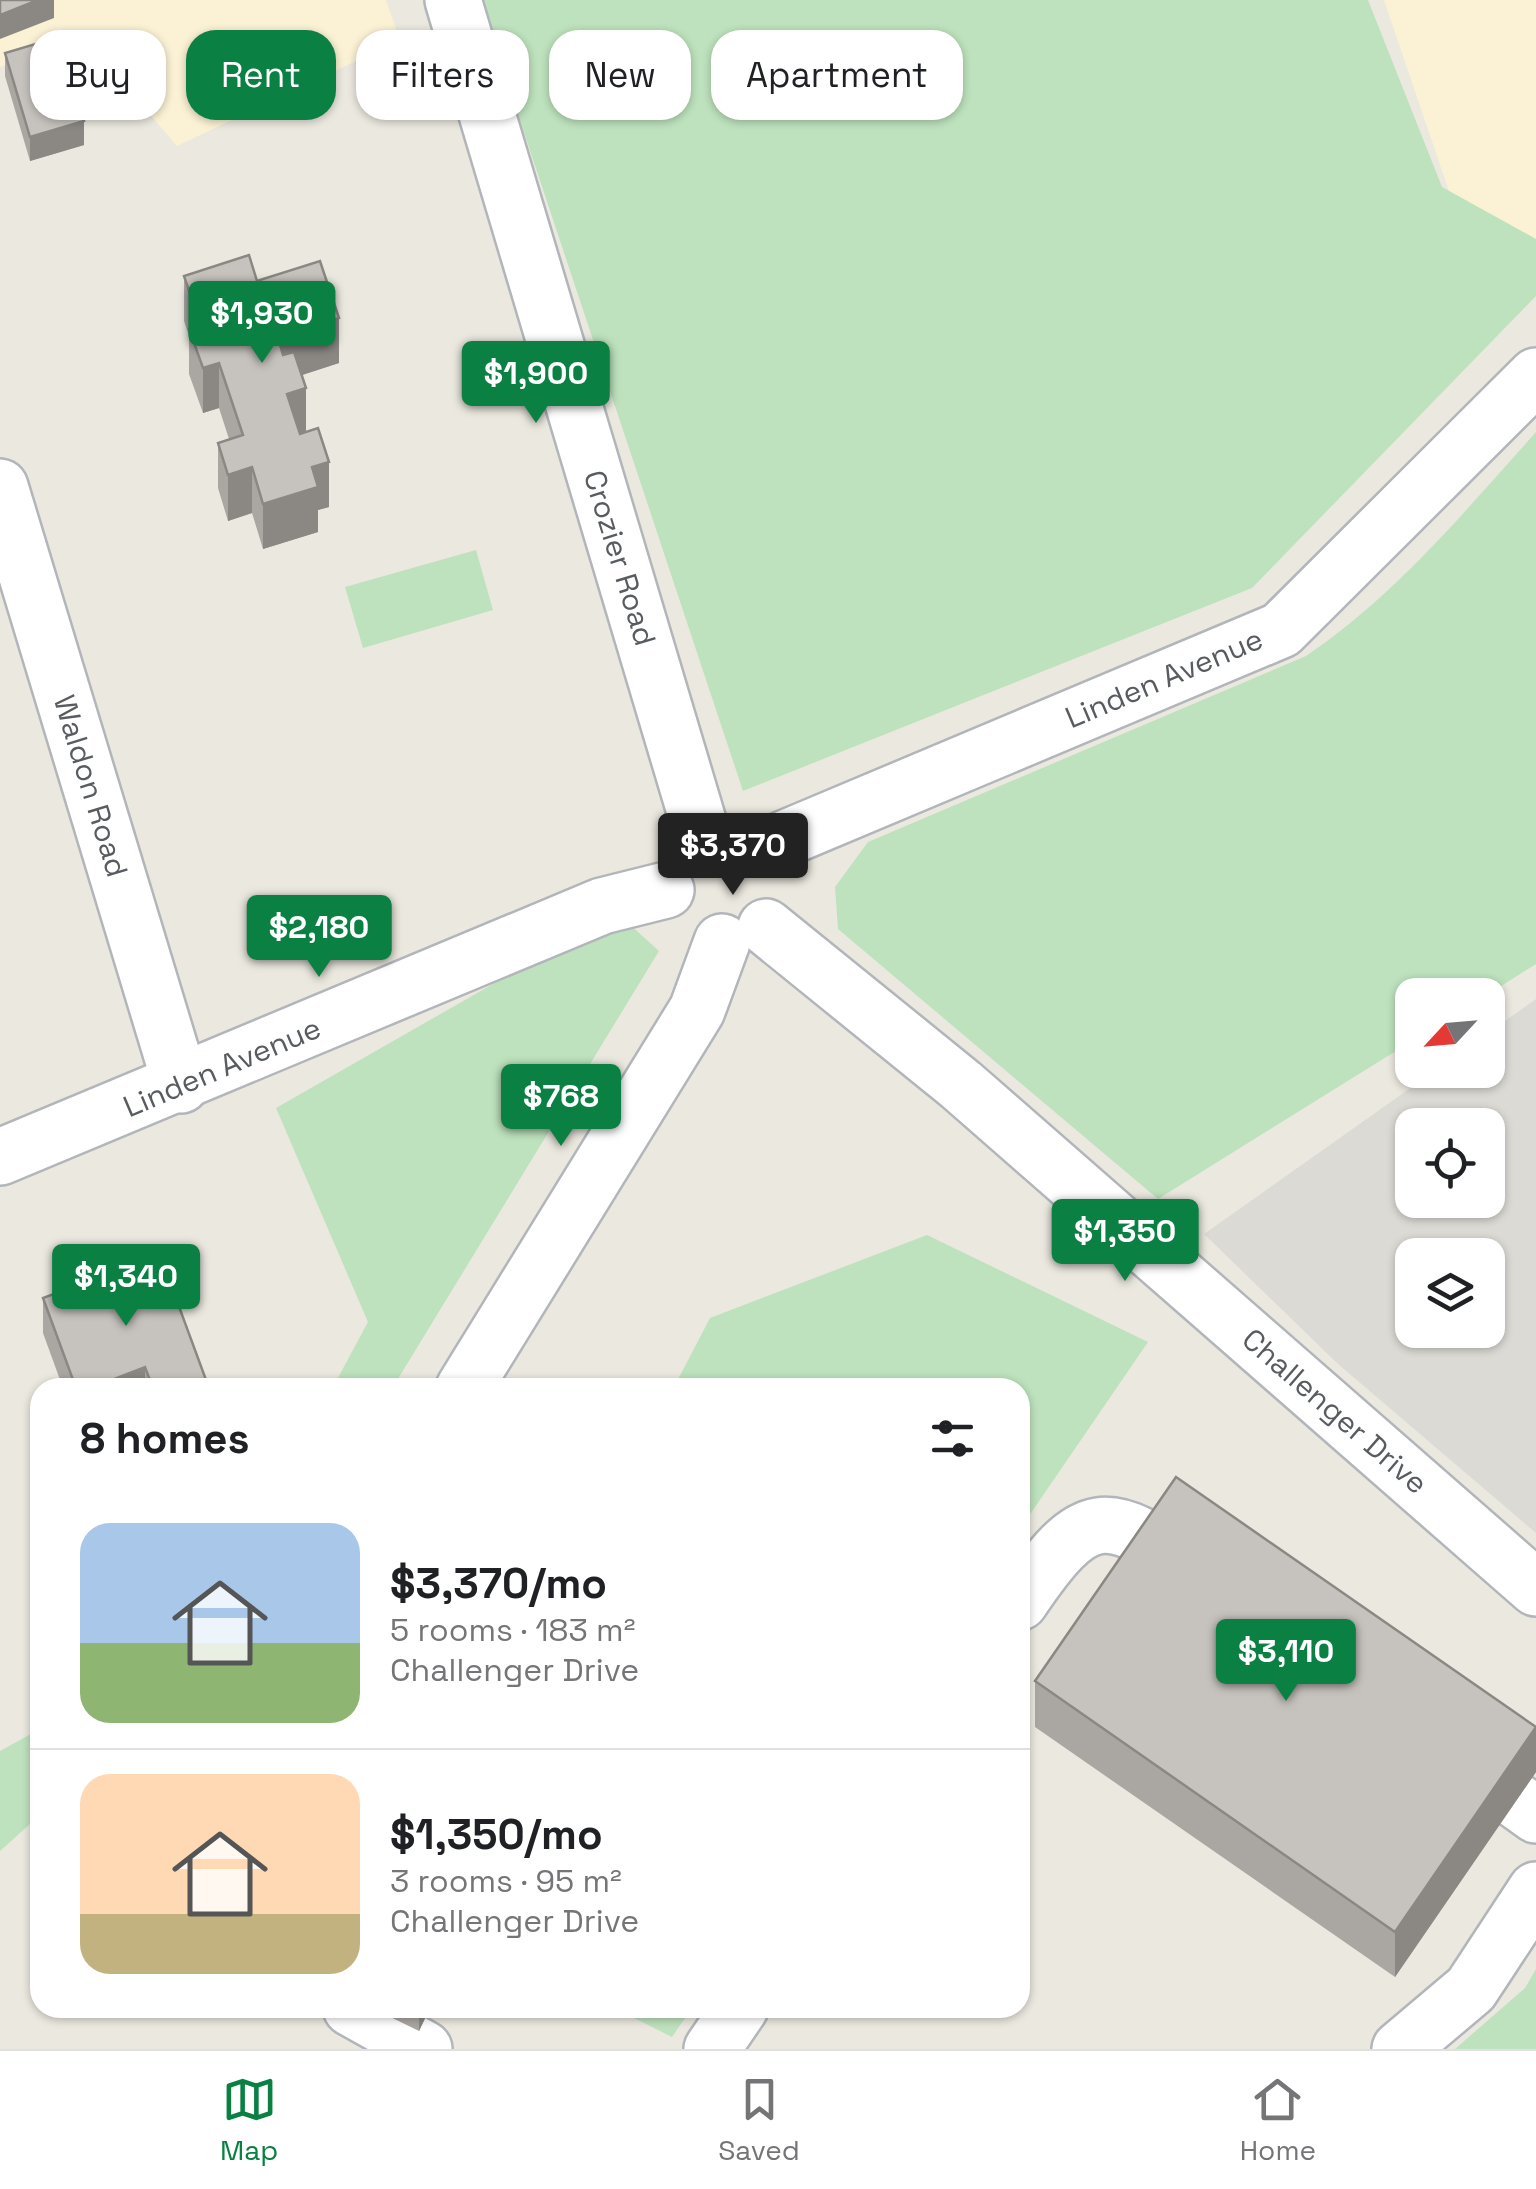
<!DOCTYPE html>
<html lang="en">
<head>
<meta charset="utf-8">
<style>
  body { margin:0; font-family:"Space Grotesk",sans-serif; background:#f6f6f6; color:#202124; height:100vh; display:flex; flex-direction:column; font-size:38px; white-space:nowrap }
  * { box-sizing:border-box; margin:0 }
  p { font-size:32px; color:#757577 }
  .icon { flex:none; width:55px; height:55px; fill:none; stroke:currentColor; stroke-width:2; stroke-linecap:round; stroke-linejoin:round }
  .map { position:relative; flex:1; overflow:hidden }
  .panel { position:absolute; left:30px; top:1378px; width:1000px; height:640px; display:flex; flex-direction:column; background:#fff; border-radius:30px; box-shadow:0 2px 8px #0004 }
  .panel>* { flex:none }
  .hud { position:absolute; left:30px; top:30px; width:1000px; height:90px; display:flex; gap:20px }
  .needle { width:65px; rotate:244deg }
  .tools { position:absolute; left:1395px; top:978px; display:grid; gap:20px }
  .tools a { display:grid; place-items:center; width:110px; height:110px; border-radius:20px; background:#fff; box-shadow:0 2px 8px #0004; font-size:50px }
  .price { position:absolute; translate:-50% -85px; padding:0 22px; border-radius:10px; background:#0b8043; color:#fff; font-size:32px; line-height:65px; filter:drop-shadow(0 2px 5px #0008) }
  .price::after { content:''; position:absolute; left:50%; top:60px; width:30px; height:22px; margin-left:-15px; background:inherit; clip-path:polygon(0 0,100% 0,50% 100%) }
  .price.selected { background:#222; color:#fff }
  ul { padding:0; list-style:none }
  li { display:flex; align-items:center; gap:30px; height:250px; padding:0 50px }
  li+li { border-top:2px solid #e0e0e0 }
  li span { display:grid; place-items:center; flex:none; width:280px; height:200px; border-radius:30px; color:#555 }
  li>.icon { margin-inline-start:auto }
  span .icon { width:120px; height:120px; fill:#fffc; stroke-width:1 }
  li b { font-size:42px }
  h2 { display:flex; justify-content:space-between; align-items:center; height:120px; padding:0 50px; font-size:42px }
  .tag { padding:0 35px; border-radius:30px; background:#fff; box-shadow:0 2px 8px #0004; font-size:35px; line-height:90px }
  .tag.selected { background:#0b8043; color:#fff }
  .tabs { display:flex; justify-content:space-around; align-items:center; height:140px; border-top:2px solid #e0e0e0; background:#fff; font-size:28px; color:#757577 }
  .tabs a { display:grid; justify-items:center; gap:5px }
  .tabs .selected { color:#0b8043 }
  .map>svg:first-child { display:block }
  .commercial { fill:#fbf1d4 }
  .industrial { fill:#dcdad4; fill-rule:evenodd }
  .green { fill:#bee2bd }
  .lines { fill:none; stroke-linecap:round; stroke-linejoin:round }
  .minor-casing { stroke:#b2b6ba; stroke-width:60 }
  .minor { stroke:#fff; stroke-width:55 }
  .wall { fill:#aaa7a3 }
  .shaded-wall { fill:#8b8884 }
  .building { fill:#c6c2bd; stroke:#8b8884; stroke-width:2.5 }
  .labels { text-anchor:middle; dominant-baseline:central; stroke-width:10; stroke-linejoin:round; paint-order:stroke }
  .street-label { font-size:30px; fill:#585c60; stroke:#fff }
</style>
</head>
<body>
<div class="map">
<svg width="1536" height="2049" viewBox="0 0 1536 2049">
  <rect width="100%" height="100%" fill="#ebe8df"/>
  <g class="commercial">
    <path d="M0,0h386l14,40 -223,106 -92,-107 -85,28z"/>
    <path d="M1384,0h152v275l-83,-72z"/>
  </g>
  <path class="industrial" d="M1536,999v534l-198,-169 -134,-130 232,-164h52v-37zM1412,1125h76v75h-76zM1412,1255h76v75h-76z"/>
  <g class="green">
    <path d="M480,0h888l74,187 94,52v57l-284,292 -509,203z"/>
    <path d="M1536,432v532l-49,31h-75v46l-254,158 -320,-270 -3,-42 33,-45 438,-186c90,-61 158,-144 230,-224z"/>
    <path d="M476,550l17,60 -130,38 -18,-61z"/>
    <path d="M617,913l42,38 -266,436h-60l35,-65 -92,-214z"/>
    <path d="M927,1235l221,107 -128,187v-141l-346,-1 36,-69z"/>
    <path d="M40,1729v86l-40,36v-100z"/>
    <path d="M1536,1969v80h-81l70,-61z"/>
    <path d="M614,2008h78l-20,29z"/>
  </g>
  <g class="lines">
    <g class="minor-casing">
      <g id="minor">
        <path d="M453,0l247,828"/>
        <path d="M0,487l181,598"/>
        <path d="M772,844l509,-214 255,-254"/>
        <path d="M766,927l195,158 575,503"/>
        <path d="M0,1157l602,-251 64,-16"/>
        <path d="M464,1388l233,-378 25,-68"/>
        <path d="M1020,1602c65,-96 85,-97 178,-30"/>
        <path d="M1454,1756l82,59"/>
        <path d="M351,2008l73,41"/>
        <path d="M712,2049l28,-41"/>
        <path d="M1400,2049l71,-60 65,-99"/>
      </g>
    </g>
    <use href="#minor" class="minor"/>
  </g>
  <g class="wall">
    <path d="M5,53l79,92 -54,16 -25,-85z"/>
    <path d="M184,276l73,5 82,82 -38,12 5,57 23,75 -11,3v22l-55,17 -11,-36 -24,8 -10,-33v-45l11,-4 -10,-31 -16,5 -14,-39v-38l-5,-15z"/>
    <path d="M43,1298l166,90h-146l-20,-55z"/>
    <path d="M1035,1681l501,91 -141,205 -360,-250z"/>
    <path d="M372,2008h58l-11,23z"/>
  </g>
  <g class="shaded-wall">
    <path d="M38,0h16v18l-54,21v-24z"/>
    <path d="M84,121v24l-54,16v-24z"/>
    <path d="M339,318v45l-61,20v-45z"/>
    <path d="M219,363v45l-16,5v-45z"/>
    <path d="M306,388v45l-19,6v-45z"/>
    <path d="M329,462v45l-11,3v22l-55,17v-45l49,-37z"/>
    <path d="M252,467v46l-24,8v-46z"/>
    <path d="M145,1367v21h-54z"/>
    <path d="M1536,1727v45l-141,205v-45z"/>
    <path d="M419,2008h11l-11,23z"/>
  </g>
  <g class="building">
    <path d="M0,0h38l-38,15z"/>
    <path d="M59,37l25,84 -54,16 -25,-84z"/>
    <path d="M249,255l8,26 63,-20 19,57 -61,20 5,17 11,-3 12,36 -19,6 13,40 18,-6 11,34 -17,5 6,20 -55,17 -11,-37 -24,8 -10,-32 25,-8 -24,-72 -16,5 -14,-39 12,-3 -17,-50z"/>
    <path d="M160,1255l49,133h-56l-8,-21 -54,21h-15l-33,-90z"/>
    <path d="M1176,1477l360,250 -141,205 -360,-251z"/>
  </g>
  <g class="labels">
    <g class="street-label">
      <text transform="translate(620 558) rotate(73)">Crozier Road</text>
      <text transform="translate(1164 678) rotate(-23)">Linden Avenue</text>
      <text transform="translate(91 786) rotate(73)">Waldon Road</text>
      <text transform="translate(222 1067) rotate(-23)">Linden Avenue</text>
      <text transform="translate(1335 1411) rotate(41)">Challenger Drive</text>
    </g>
  </g>
</svg>
<div class="tools">
<a><svg class="needle" viewBox="-14 -14 28 28"><path d="M0-13l5 13h-10z" fill="#e53935"/><path d="M0 13l5-13h-10z" fill="#757577"/></svg></a>
<a><svg class="icon" aria-label="locate" viewBox="0 0 24 24"><circle cx="12" cy="12" r="6"/><path d="M12 2v4M12 18v4M2 12h4M18 12h4"/></svg></a>
<a><svg class="icon" aria-label="layers" viewBox="0 0 24 24"><path d="M12 4l9 5-9 5-9-5zM3 14l9 5 9-5"/></svg></a>
</div>
<b class="price" style="left:262px;top:366px">$1,930</b>
<b class="price" style="left:536px;top:426px">$1,900</b>
<b class="price selected" style="left:733px;top:898px">$3,370</b>
<b class="price" style="left:319px;top:980px">$2,180</b>
<b class="price" style="left:561px;top:1149px">$768</b>
<b class="price" style="left:1125px;top:1284px">$1,350</b>
<b class="price" style="left:126px;top:1329px">$1,340</b>
<b class="price" style="left:1286px;top:1704px">$3,110</b>
<div class="hud">
<a class="tag">Buy</a>
<a class="tag selected">Rent</a>
<a class="tag">Filters</a>
<a class="tag">New</a>
<a class="tag">Apartment</a>
</div>
<section class="panel">
<h2>8 homes<svg class="icon" aria-label="filters" viewBox="0 0 24 24"><path d="M4 7h16M4 17h16"/><circle cx="9" cy="7" r="2"/><circle cx="15" cy="17" r="2"/></svg></h2>
<ul>
<li><span style="background:linear-gradient(#a9c7e8 60%,#8fb573 0)"><svg class="icon" aria-label="home" viewBox="0 0 24 24"><path d="M3 11l9-7 9 7M6 9v11h12V9"/></svg></span><div><b>$3,370/mo</b><p>5 rooms · 183 m²</p><p>Challenger Drive</p></div></li>
<li><span style="background:linear-gradient(#ffd9b3 70%,#c2b280 0)"><svg class="icon" aria-label="home" viewBox="0 0 24 24"><path d="M3 11l9-7 9 7M6 9v11h12V9"/></svg></span><div><b>$1,350/mo</b><p>3 rooms · 95 m²</p><p>Challenger Drive</p></div></li>
</ul>
</section>
</div>
<nav class="tabs">
<a class="selected"><svg class="icon" aria-label="map" viewBox="0 0 24 24"><path d="M3 6l6-2 6 2 6-2v14l-6 2-6-2-6 2zM9 4v14M15 6v14"/></svg>Map</a>
<a><svg class="icon" aria-label="saved" viewBox="0 0 24 24"><path d="M7 4h10v16l-5-4-5 4z"/></svg>Saved</a>
<a><svg class="icon" aria-label="home" viewBox="0 0 24 24"><path d="M3 11l9-7 9 7M6 9v11h12V9"/></svg>Home</a>
</nav>
</body>
</html>
